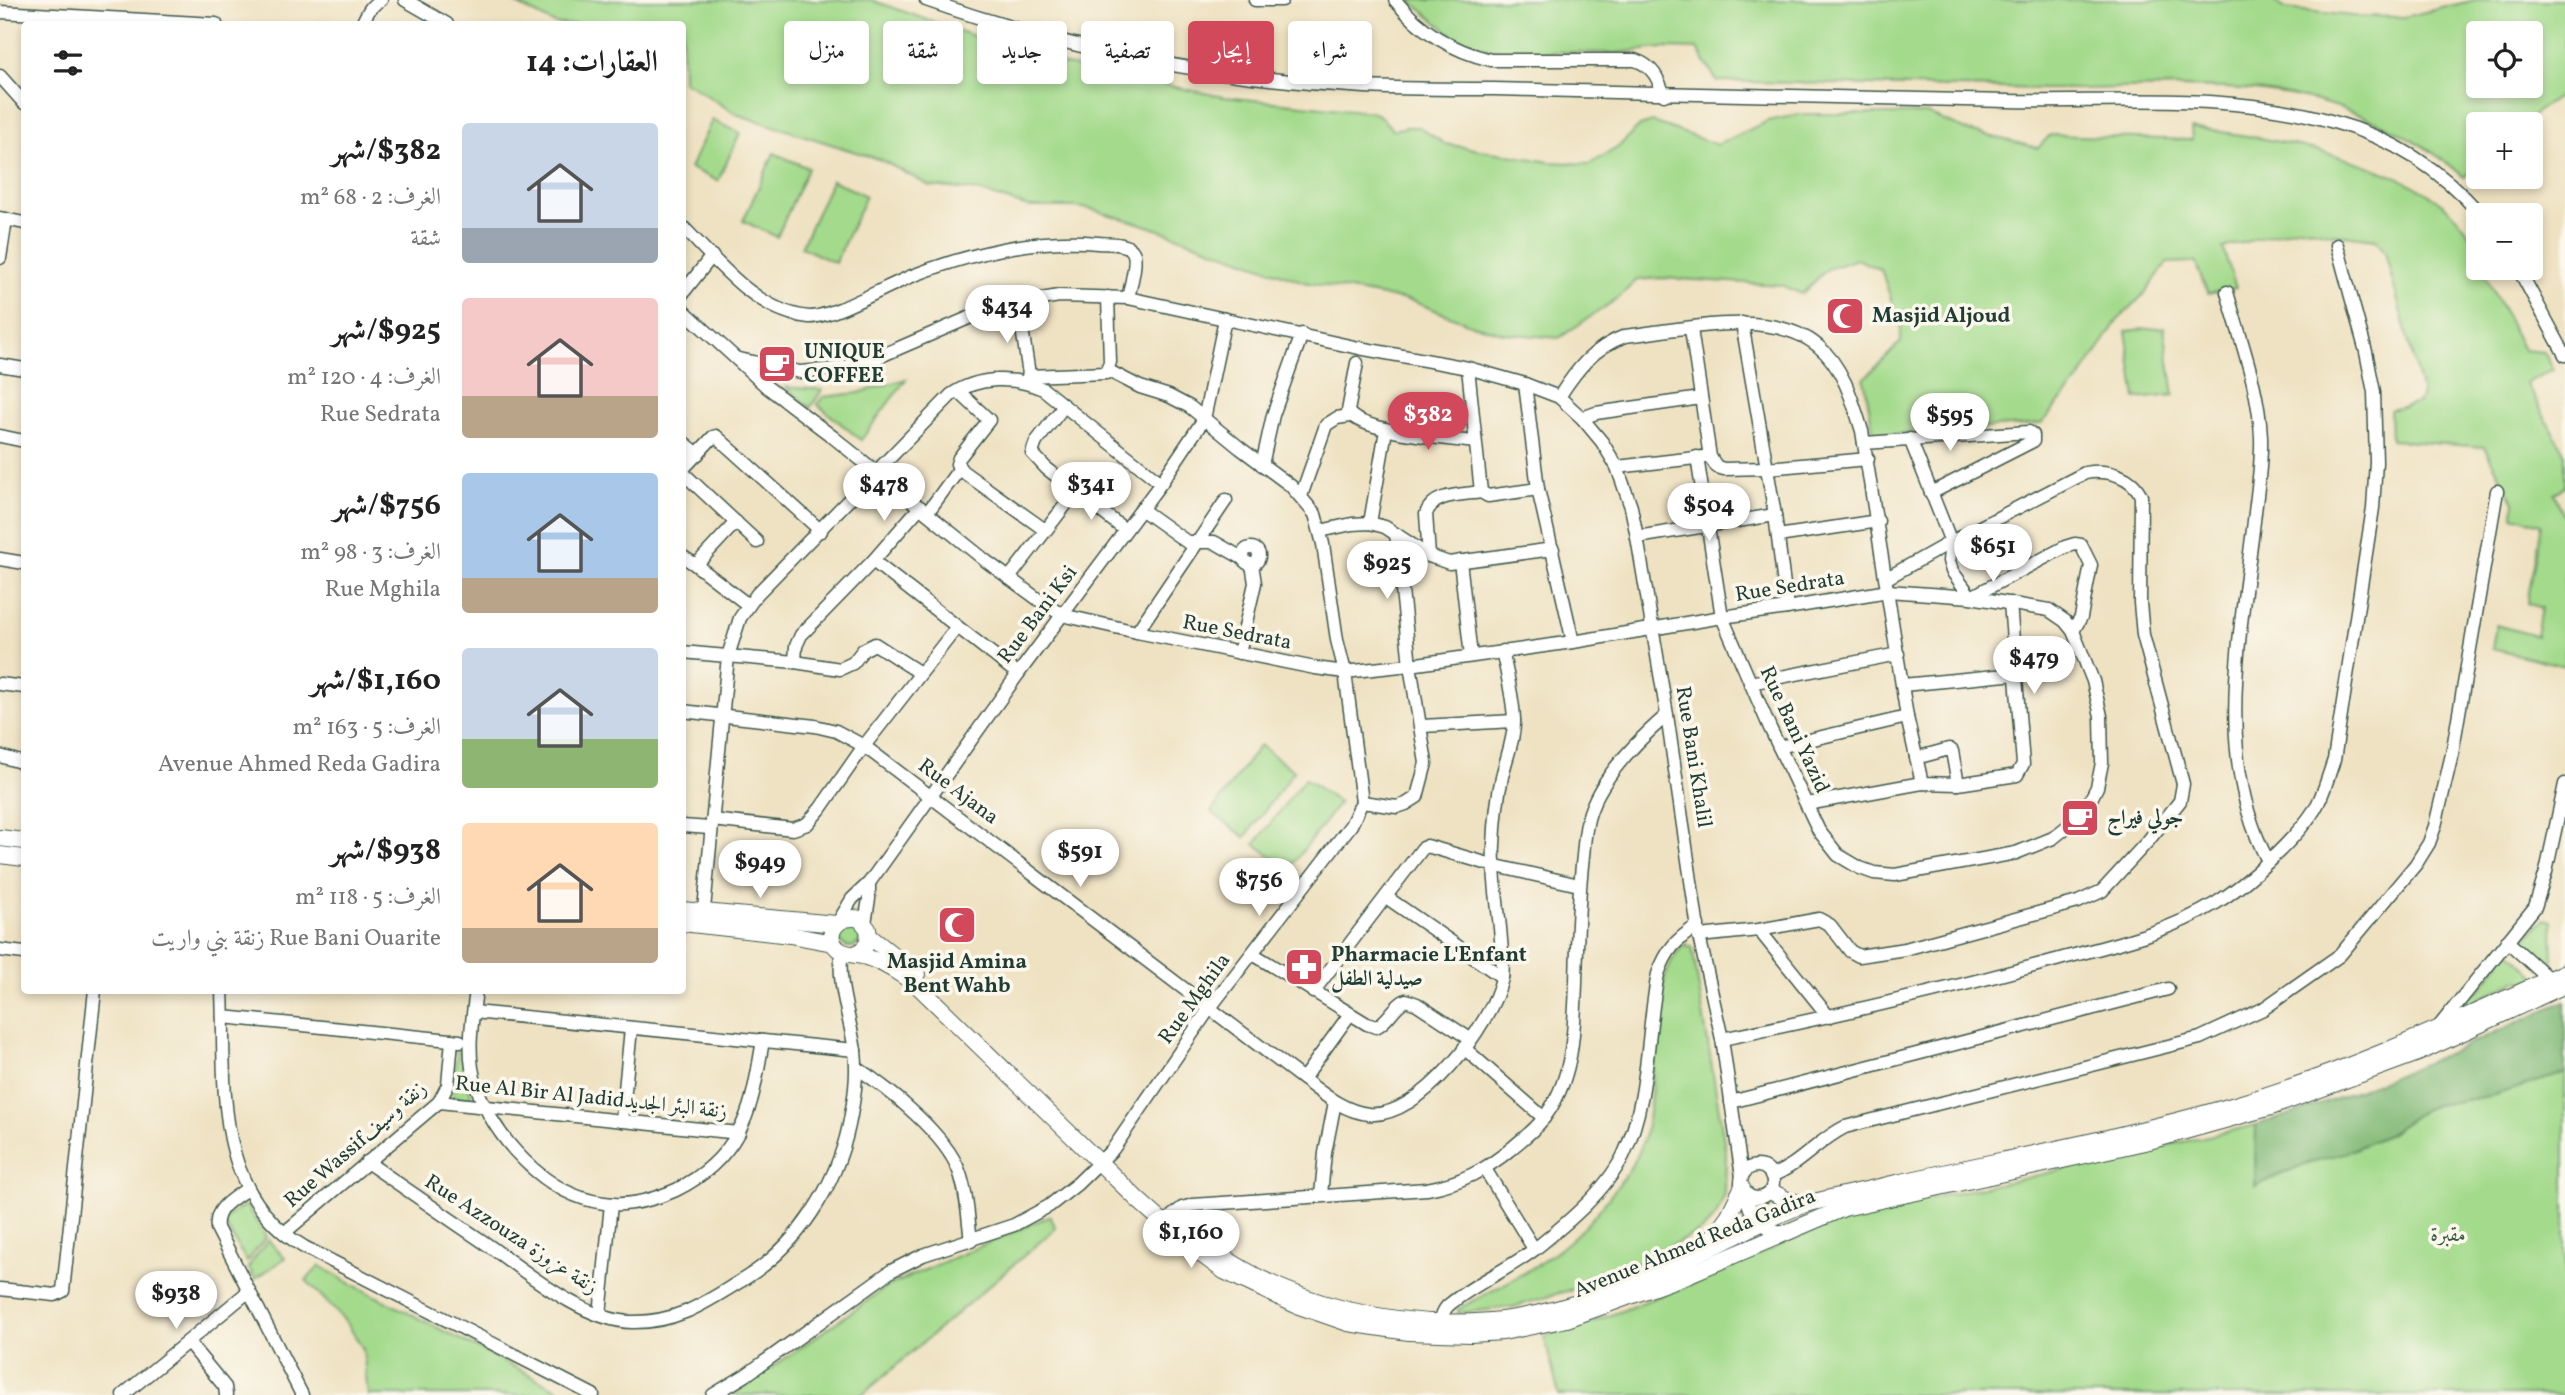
<!DOCTYPE html>
<html lang="ar">
<head>
<meta charset="utf-8">
<style>
  body { margin:0; font-family:Vollkorn,Amiri,serif; background:#f6f6f6; color:#222; direction:rtl; height:100vh; display:flex; flex-direction:column; font-size:26px; white-space:nowrap }
  * { box-sizing:border-box; margin:0 }
  p { font-size:23px; color:#767676 }
  .icon { flex:none; width:38px; height:38px; fill:none; stroke:currentColor; stroke-width:2; stroke-linecap:round; stroke-linejoin:round }
  .map { position:relative; flex:1; overflow:hidden; direction:ltr }
  .details { position:absolute; left:21px; top:21px; width:665px; height:973px; display:flex; flex-direction:column; background:#fff; border-radius:7px; box-shadow:0 4px 10px #0003; direction:rtl }
  .details>* { flex:none }
  .top-card { position:absolute; left:707px; top:21px; width:665px; height:63px; direction:rtl; display:flex; gap:14px }
  .controls { position:absolute; left:2466px; top:21px; display:grid; gap:14px }
  .controls a { display:grid; place-items:center; width:77px; height:77px; border-radius:7px; background:#fff; box-shadow:0 4px 10px #0003; font-size:35px }
  .price { position:absolute; translate:-50% -60px; padding:0 16px; border-radius:24px; background:#fff; color:#222; font-size:23px; line-height:46px; filter:drop-shadow(0 2px 4px #0008) }
  .price::after { content:''; position:absolute; left:50%; top:42px; width:21px; height:16px; margin-left:-10px; background:inherit; clip-path:polygon(0 0,100% 0,50% 100%) }
  .price.active { background:#d1495b; color:#fff }
  ul { padding:0; list-style:none }
  li { display:flex; align-items:center; gap:21px; height:175px; padding:0 28px }
  li span { display:grid; place-items:center; flex:none; width:196px; height:140px; border-radius:7px; color:#555 }
  li>.icon { margin-inline-start:auto }
  span .icon { width:84px; height:84px; fill:#fffc; stroke-width:1 }
  li b { font-size:30px }
  h2 { display:flex; justify-content:space-between; align-items:center; height:84px; padding:0 28px; font-size:30px }
  .chip { padding:0 24px; border-radius:7px; background:#fff; box-shadow:0 4px 10px #0003; font-size:24px; line-height:63px }
  .chip.active { background:#d1495b; color:#fff }
  .map>svg:first-child { display:block }
  .green { fill:#a3da8b; stroke:#618c60; stroke-width:2; fill-rule:evenodd }
  .forest { fill:#82ba77; stroke:#507c56; stroke-width:2 }
  .lines { fill:none; stroke-linecap:round; stroke-linejoin:round }
  .minor-casing { stroke:#3e5649; stroke-width:15 }
  .major-casing { stroke:#3e5649; stroke-width:18 }
  .minor { stroke:#fff; stroke-width:12 }
  .major { stroke:#fff; stroke-width:16 }
  .labels { text-anchor:middle; dominant-baseline:central; stroke-width:7; stroke-linejoin:round; paint-order:stroke }
  .poi-label { font-size:21px; font-weight:bold; fill:#1f3d34; stroke:#fbf7ec; text-anchor:start }
  .street-label { font-size:21px; fill:#1f3d34; stroke:#fbf7ec }
  .park-label { font-size:21px; fill:#395c45; stroke:#fbf7ec }
</style>
</head>
<body>
<div class="map">
<svg width="2565" height="1395" viewBox="0 0 2565 1395">
  <rect width="100%" height="100%" fill="#fbf7ec"/>
  <filter id="ink" filterUnits="userSpaceOnUse"><feTurbulence type="fractalNoise" baseFrequency=".0143" numOctaves="2"/><feDisplacementMap in="SourceGraphic" scale="14" xChannelSelector="R" yChannelSelector="G"/><feConvolveMatrix kernelMatrix="1 2 1 2 8 2 1 2 1" color-interpolation-filters="sRGB"/></filter>
  <filter id="wash" filterUnits="userSpaceOnUse"><feTurbulence type="fractalNoise" baseFrequency=".00686" numOctaves="4" result="noise"/><feDisplacementMap in="SourceGraphic" scale="28" xChannelSelector="R" yChannelSelector="G"/><feGaussianBlur stdDeviation="1.57" result="paint"/><feColorMatrix in="noise" values="0 0 0 0 0 0 0 0 0 0 0 0 0 0 0 0 0 1.4 0 .05"/><feComposite in="paint" operator="in"/></filter>
  <g filter="url(#wash)">
    <rect width="100%" height="100%" fill="#efe2c2"/>
    <g class="green">
      <path d="M509,0h362l171,60 182,37 147,15 8,3 14,15 14,-3h12l26,17 105,18 39,2 28,-16 23,-22 13,-4 64,23 51,-24 34,-7h126l41,17 69,17 12,-13 142,5 -1,-12c74,9 287,40 287,140h4l41,82 21,2 9,17 -27,14 39,71v33l-11,6 11,25v148l-73,-17 4,-24 40,11 5,-28 -14,-5 14,-79 -28,-8 1,-14 -30,-55 -93,-7 -1,-30 29,-7 3,-10 -37,-141 -9,-13 -42,-5 -34,-7 -77,21 13,40 -28,6 -13,-32 -28,1 -23,31 -27,27 -38,59 -38,44 -167,11 -10,-56 37,-37v-14l-20,-58 -24,-11 -30,10 -25,25 -21,-9 -120,-7 -24,2 -19,18 -59,40 -56,-5 -33,-9 -58,-23 -108,-19 -156,-56 -58,-17 -14,-2h-48l-49,-16 -49,-5 -49,-26 -145,-46 -45,-29 -8,-3 -1,-58h-127z"/>
      <path d="M1409,0h863l14,9 67,7 51,1 71,-17h90v92l-22,15 -20,17h-45v41l-14,12c-60,-54 -143,-82 -222,-88 -65,-5 -131,1 -196,0 -110,-2 -219,-5 -329,-8l-20,-32 -35,-1 -48,5 -112,-2 -30,-6 -17,-8zM2478,33h52v53h-52z"/>
      <path d="M712,120l28,13 -22,48 -28,-13z"/>
      <path d="M774,153l34,15 -31,69 -34,-16z"/>
      <path d="M832,180l34,16 -31,67 -34,-16z"/>
      <path d="M2164,327l10,68 -38,4 -10,-68z"/>
      <path d="M906,379l-45,61 -44,-36 6,-7 35,-4z"/>
      <path d="M786,387l36,3 -12,18z"/>
      <path d="M1260,745l34,26 -49,66 -34,-25z"/>
      <path d="M1305,778l34,25 -50,66 -34,-25z"/>
      <path d="M2545,919l7,2 1,46 -3,1 -31,-24z"/>
      <circle cx="850" cy="936" r="11"/>
      <path d="M1686,943l1,4 5,-1 34,207 -1,41 -9,22 -13,14 -103,51 -87,26 -55,6v-4c66,-36 109,-53 155,-117 10,-13 19,-25 26,-40 24,-53 4,-175 47,-209z"/>
      <path d="M2508,950l29,27 -14,6 -3,-3 -43,19 -8,12 -10,2 -1,-5 9,-12 13,-6z"/>
      <path d="M457,1048l10,1 -3,15 8,36 -19,-3z"/>
      <path d="M2565,1073v322h-1006l-15,-59 57,-17 114,-45 109,-49 86,-23 107,-22 239,-55 -1,61 52,-23 40,-11 40,-17 38,-26 11,-4 58,-10z"/>
      <path d="M246,1205l20,32 -19,25 -23,-39 5,-8z"/>
      <path d="M1050,1216l6,12 -194,167h-129l155,-109z"/>
      <path d="M268,1240l17,18 -30,21 -7,-12z"/>
      <path d="M320,1266l28,16 221,113h-201l-5,-46 -16,-26 -41,-43z"/>
    </g>
    <path class="forest" d="M2565,1001v72l-71,22 -58,10 -11,4 -38,26 -40,17 -40,11 -52,23 1,-61c108,-31 207,-78 309,-124z"/>
  </g>
  <g filter="url(#ink)">
    <g class="lines">
      <g class="minor-casing">
        <g id="minor">
          <path d="M405,0l42,24"/>
          <path d="M926,0c142,50 289,79 439,87 43,2 86,2 129,2 171,4 342,9 513,12 109,2 221,-10 327,21 58,16 108,48 147,93"/>
          <path d="M1255,0h27"/>
          <path d="M1395,0c25,31 58,51 96,60h144c18,6 23,18 29,35"/>
          <path d="M0,12l216,12"/>
          <path d="M362,24c5,-10 8,-19 19,-24"/>
          <path d="M0,76l24,27"/>
          <path d="M0,218l24,5"/>
          <path d="M682,226c35,35 74,86 127,91 22,1 80,-32 103,-41 57,-22 124,-39 186,-33 10,1 30,-1 35,9 5,8 -3,36 -5,46"/>
          <path d="M0,258l6,-39"/>
          <path d="M2518,268l47,87"/>
          <path d="M2227,292c13,47 32,96 34,145 1,28 -4,56 -7,84 -13,112 -41,236 14,340"/>
          <path d="M682,294l30,-38"/>
          <path d="M1018,302l12,79"/>
          <path d="M682,309l85,78 66,50 153,124 53,39 23,15 75,17 178,36 30,4 65,-7 163,-23 149,-25 65,-9 101,-17 83,6 78,13 16,11 8,10 20,50 8,35 1,47 -5,24 -10,20 -9,11 -25,20 -37,15 -121,22 -21,-2 -14,-5 -22,-13 -19,-24 -49,-103 -48,-111 -25,-160"/>
          <path d="M1742,323l33,192 12,93"/>
          <path d="M1691,329l19,128 7,10 7,2 43,-1 101,-9"/>
          <path d="M739,359l61,13 36,-3 33,-8 125,-54 65,-11 69,2 231,50 109,20 57,16 34,13 23,21 20,24 15,25 14,40 6,30 30,178 32,221 23,103 20,138"/>
          <path d="M1357,363l-9,48c10,21 103,28 127,31"/>
          <path d="M0,365l24,4"/>
          <path d="M1468,368l13,124 7,4 50,-7"/>
          <path d="M1028,376l78,-3 4,-11 -2,-65"/>
          <path d="M1525,384l13,105 35,153"/>
          <path d="M958,391l31,29 -30,38 -2,6 5,7 83,59"/>
          <path d="M1559,397c18,-28 34,-49 66,-61 55,-6 147,-29 193,10 25,20 35,56 44,85l45,286 15,66"/>
          <path d="M1064,406l-28,36 -4,11 14,15 79,62"/>
          <path d="M1582,418l14,-5 105,-15"/>
          <path d="M0,436l24,5"/>
          <path d="M1910,439l41,103 -2,19 3,10 19,26 94,-50 10,-3 6,1 10,20 -10,52 -8,14"/>
          <path d="M682,441l16,13"/>
          <path d="M1864,443l165,-11 4,3v6l-102,52"/>
          <path d="M1262,465l11,-50 29,-81"/>
          <path d="M1617,467l87,-10"/>
          <path d="M682,470l31,-33 3,-1 105,95"/>
          <path d="M682,472l75,70"/>
          <path d="M1301,496l25,-71 11,-7 13,-2"/>
          <path d="M1141,509l46,33h27l30,17"/>
          <path d="M927,513l33,-45"/>
          <path d="M1370,523l16,-93"/>
          <path d="M1320,531l32,-7 18,-1 15,4 44,29 20,7 104,-14"/>
          <path d="M1778,536l100,-15"/>
          <path d="M1637,537l138,-22"/>
          <circle cx="1251" cy="556" r="8"/>
          <path d="M682,556l14,9 40,-43"/>
          <path d="M1429,556l-3,-42c7,-21 36,-19 55,-22"/>
          <path d="M0,559l24,4"/>
          <path d="M873,561l145,113"/>
          <path d="M1460,561l11,95"/>
          <path d="M696,565l52,40"/>
          <path d="M1009,578l68,-88"/>
          <path d="M1137,632l89,-132"/>
          <path d="M682,652l113,10 45,7 13,-6 10,-13 12,-6 45,29"/>
          <path d="M1239,653l16,-70 -3,-19"/>
          <path d="M795,662l1,-16 5,-11 72,-74 47,-54"/>
          <path d="M1750,683l148,-29"/>
          <path d="M0,684l24,3"/>
          <path d="M1903,685l113,-11"/>
          <path d="M682,711l133,15 21,5 28,15 439,333c19,14 40,32 65,35 52,6 124,-90 134,-136 2,-12 0,-26 -1,-38 -2,-31 -9,-63 -7,-95 1,-23 3,-46 8,-68 4,-19 13,-39 12,-58 -1,-22 -7,-46 -12,-68"/>
          <path d="M1422,726l92,-5"/>
          <path d="M1779,747l128,-30"/>
          <path d="M0,756l24,7"/>
          <path d="M1916,758l33,-9 3,2 6,33"/>
          <path d="M1362,802l35,5 9,-3 11,-7 9,-34 -16,-98 -14,-131"/>
          <path d="M1807,804l115,-21 36,1 59,-9 6,-11 -13,-161"/>
          <path d="M712,820l81,9 14,-5 13,-15 44,-63 93,-119"/>
          <path d="M682,826l28,2"/>
          <path d="M1386,897l116,80"/>
          <path d="M840,919l12,-20 17,-16 149,-209 143,-191 43,-64 21,-100"/>
          <path d="M703,920l25,-264 12,-38 17,-24 194,-199c27,-19 63,-19 92,-6l118,94"/>
          <path d="M865,923l4,-24v-16"/>
          <path d="M1759,930l70,87"/>
          <path d="M1699,936l60,-6 60,-11 11,6 20,26 9,5 46,-7 173,-47 24,-11 46,-50 32,-40 3,-17 -40,-149 -3,-32 1,-107c-9,-21 -35,-27 -56,-23l-134,69 -64,36"/>
          <path d="M2507,941l42,38"/>
          <path d="M0,950l24,3"/>
          <path d="M1253,954l114,70 9,3c13,-6 17,-21 30,-27l11,4 53,35"/>
          <path d="M222,990c4,94 -11,201 82,257l289,148"/>
          <path d="M476,990c-4,32 -10,64 0,95 18,53 70,111 128,118 23,4 51,-4 72,-13 26,-13 48,-32 62,-57 16,-28 19,-61 25,-92"/>
          <path d="M1313,992l109,-143 5,-3 65,19 87,20"/>
          <path d="M474,1012l381,38"/>
          <path d="M223,1017l237,24"/>
          <path d="M2437,1029l98,-122 11,-35 19,-88"/>
          <path d="M1722,1039c111,-23 221,-48 330,-78 55,-15 114,-27 164,-58 31,-19 79,-63 99,-94 9,-15 13,-33 19,-49l39,-252 3,-46 -2,-70 -8,-40 -29,-107"/>
          <path d="M1464,1048l80,70"/>
          <path d="M857,1068c32,21 89,67 102,103 8,21 9,47 12,70"/>
          <path d="M1303,1079l47,-65"/>
          <path d="M439,1102l300,31"/>
          <path d="M1731,1102l437,-113"/>
          <path d="M622,1121l9,-93"/>
          <path d="M367,1162c39,27 78,54 118,81 39,27 98,78 147,79 47,1 75,-21 112,-43 54,-33 92,-93 105,-154 5,-25 9,-48 6,-74 -4,-30 -19,-70 -13,-99"/>
          <circle cx="1757" cy="1182" r="16"/>
          <path d="M1485,1169l49,80"/>
          <path d="M1771,1176c29,-11 47,-36 74,-49l355,-89 63,-29 77,-54 76,-91 13,-21 6,-17 17,-72 45,-263"/>
          <path d="M247,1189c-14,10 -33,19 -30,39l85,167"/>
          <path d="M1746,1192c2,24 17,39 40,40"/>
          <path d="M1321,1195l4,-42 10,-51"/>
          <path d="M1172,1216l10,-8 11,-3 234,-16c34,-6 59,-19 85,-41 10,-9 22,-17 31,-29 31,-39 31,-88 33,-136 1,-42 2,-85 7,-127 1,-12 2,-25 5,-37 10,-39 49,-78 79,-104"/>
          <path d="M284,1233l155,-131 9,-17 4,-45"/>
          <path d="M0,1289l55,6 8,-4 32,-301"/>
          <path d="M600,1315l11,-111"/>
          <path d="M1440,1322c2,-7 4,-14 10,-18 24,-20 59,-35 85,-55 31,-25 70,-57 88,-93 27,-56 23,-122 35,-182 9,-25 18,-34 40,-49"/>
          <path d="M188,1342l37,45 1,8"/>
          <path d="M123,1395l126,-104"/>
          <path d="M713,1395l33,-20 145,-104 32,-16 91,-30 35,-19 28,-22 36,-35 96,-140 142,-184 11,-23 -17,-130 -8,-32 -14,-96 -8,-30 -24,-28 -51,-38 -50,-41 -21,-11 -29,-9 -33,-17"/>
        </g>
      </g>
      <g class="major-casing">
        <g id="major">
          <path d="M0,838l24,3"/>
          <path d="M0,855l24,3"/>
          <path d="M682,910l154,14"/>
          <path d="M682,923l108,12 43,8"/>
          <path d="M869,936l48,38"/>
          <path d="M855,954c11,-5 15,-13 13,-25l-8,-10c-19,-6 -39,14 -22,30 8,7 22,5 31,9 18,6 33,17 48,27l221,215 53,47 33,24 72,34 52,18 61,9 61,2 33,-2 64,-13 118,-43 159,-68 305,-67 122,-34 147,-54 147,-68"/>
          <path d="M1774,1193l13,7 18,4"/>
          <path d="M1705,1248l24,-33 13,-27"/>
          <path d="M1212,1249c78,57 184,80 279,72 81,-7 158,-45 230,-78 28,-13 56,-30 85,-39 30,-8 61,-14 91,-21 112,-25 225,-45 335,-77 116,-34 224,-85 333,-134"/>
        </g>
      </g>
      <use href="#minor" class="minor"/>
      <use href="#major" class="major"/>
    </g>
  </g>
  <defs>
    <g id="mosque-square" transform="scale(2.0125)"><rect x="-9" y="-9" width="18" height="18" rx="4" fill="#d1495b" stroke="#fbf7ec"/><path d="M3.5-4.9A6 6 0 1 0 3.5 4.9A5 5 0 1 1 3.5-4.9Z" fill="#fff"/></g>
    <g id="cafe-square" transform="scale(2.0125)"><rect x="-9" y="-9" width="18" height="18" rx="4" fill="#d1495b" stroke="#fbf7ec"/><path d="M-5.5-4.5H6V0H3Q3 3.5 0 3.5H-2.5Q-5.5 3.5-5.5 0ZM3-3.2v2h1.7v-2ZM-6 4.5H4V6H-6Z" fill="#fff"/></g>
    <g id="pharmacy-square" transform="scale(2.0125)"><rect x="-9" y="-9" width="18" height="18" rx="4" fill="#d1495b" stroke="#fbf7ec"/><path d="M-2-6h4v4h4v4h-4v4h-4v-4h-4v-4h4Z" fill="#fff"/></g>
  </defs>
  <g fill-rule="evenodd">
    <use href="#mosque-square" x="1845" y="316"/>
    <use href="#cafe-square" x="777" y="364"/>
    <use href="#cafe-square" x="2080" y="818"/>
    <use href="#mosque-square" x="957" y="925"/>
    <use href="#pharmacy-square" x="1304" y="967"/>
  </g>
  <g class="labels">
    <g class="poi-label">
      <text x="1872" y="316">Masjid Aljoud</text>
      <text x="804" y="352">UNIQUE<tspan x="804" dy="24">COFFEE</tspan></text>
      <text x="2107" y="818">جولي فيراج</text>
      <text x="1331" y="955">Pharmacie L'Enfant<tspan x="1331" dy="24">صيدلية الطفل</tspan></text>
      <text x="957" y="962" text-anchor="middle">Masjid Amina<tspan x="957" dy="24">Bent Wahb</tspan></text>
    </g>
    <g class="street-label">
      <text transform="translate(1790 587) rotate(-9)">Rue Sedrata</text>
      <text transform="translate(1038 615) rotate(-53)">Rue Bani Ksi</text>
      <text transform="translate(1237 633) rotate(11)">Rue Sedrata</text>
      <text transform="translate(1794 730) rotate(65)">Rue Bani Yazid</text>
      <text transform="translate(1693 757) rotate(81)">Rue Bani Khalil</text>
      <text transform="translate(958 792) rotate(37)">Rue Ajana</text>
      <text transform="translate(1195 999) rotate(-54)">Rue Mghila</text>
      <text transform="translate(591 1098) rotate(6)">Rue Al Bir Al Jadidزنقة البئر الجديد</text>
      <text transform="translate(356 1145) rotate(-41)">Rue Wassifزنقة وسيف</text>
      <text transform="translate(511 1235) rotate(33)">Rue Azzouza زنقة عزوزة</text>
      <text transform="translate(1695 1244) rotate(-22)">Avenue Ahmed Reda Gadira</text>
    </g>
    <g class="park-label">
      <text x="2448" y="1235">مقبرة</text>
    </g>
  </g>
</svg>
<div class="controls">
<a><svg class="icon" aria-label="locate" viewBox="0 0 24 24"><circle cx="12" cy="12" r="6"/><path d="M12 2v4M12 18v4M2 12h4M18 12h4"/></svg></a>
<a>+</a>
<a>−</a>
</div>
<b class="price" style="left:1007px;top:345px">$434</b>
<b class="price active" style="left:1428px;top:452px">$382</b>
<b class="price" style="left:1950px;top:453px">$595</b>
<b class="price" style="left:1091px;top:522px">$341</b>
<b class="price" style="left:884px;top:523px">$478</b>
<b class="price" style="left:1709px;top:543px">$504</b>
<b class="price" style="left:1993px;top:584px">$651</b>
<b class="price" style="left:1387px;top:601px">$925</b>
<b class="price" style="left:2034px;top:696px">$479</b>
<b class="price" style="left:1080px;top:889px">$591</b>
<b class="price" style="left:760px;top:900px">$949</b>
<b class="price" style="left:1259px;top:918px">$756</b>
<b class="price" style="left:1191px;top:1270px">$1,160</b>
<b class="price" style="left:176px;top:1331px">$938</b>
<div class="top-card">
<a class="chip">شراء</a>
<a class="chip active">إيجار</a>
<a class="chip">تصفية</a>
<a class="chip">جديد</a>
<a class="chip">شقة</a>
<a class="chip">منزل</a>
</div>
<section class="details">
<h2>العقارات: 14<svg class="icon" aria-label="filters" viewBox="0 0 24 24"><path d="M4 7h16M4 17h16"/><circle cx="9" cy="7" r="2"/><circle cx="15" cy="17" r="2"/></svg></h2>
<ul>
<li><span style="background:linear-gradient(#c9d6e8 75%,#9aa5b1 0)"><svg class="icon" aria-label="home" viewBox="0 0 24 24"><path d="M3 11l9-7 9 7M6 9v11h12V9"/></svg></span><div><b>$382/شهر</b><p>الغرف: 2 · 68 m²</p><p>شقة</p></div></li>
<li><span style="background:linear-gradient(#f6c9c9 70%,#b9a48a 0)"><svg class="icon" aria-label="home" viewBox="0 0 24 24"><path d="M3 11l9-7 9 7M6 9v11h12V9"/></svg></span><div><b>$925/شهر</b><p>الغرف: 4 · 120 m²</p><p>Rue Sedrata</p></div></li>
<li><span style="background:linear-gradient(#a9c7e8 75%,#b9a48a 0)"><svg class="icon" aria-label="home" viewBox="0 0 24 24"><path d="M3 11l9-7 9 7M6 9v11h12V9"/></svg></span><div><b>$756/شهر</b><p>الغرف: 3 · 98 m²</p><p>Rue Mghila</p></div></li>
<li><span style="background:linear-gradient(#c9d6e8 65%,#8fb573 0)"><svg class="icon" aria-label="home" viewBox="0 0 24 24"><path d="M3 11l9-7 9 7M6 9v11h12V9"/></svg></span><div><b>$1,160/شهر</b><p>الغرف: 5 · 163 m²</p><p>Avenue Ahmed Reda Gadira</p></div></li>
<li><span style="background:linear-gradient(#ffd9b3 75%,#b9a48a 0)"><svg class="icon" aria-label="home" viewBox="0 0 24 24"><path d="M3 11l9-7 9 7M6 9v11h12V9"/></svg></span><div><b>$938/شهر</b><p>الغرف: 5 · 118 m²</p><p>Rue Bani Ouarite زنقة بني واريت</p></div></li>
</ul>
</section>
</div>
</body>
</html>
